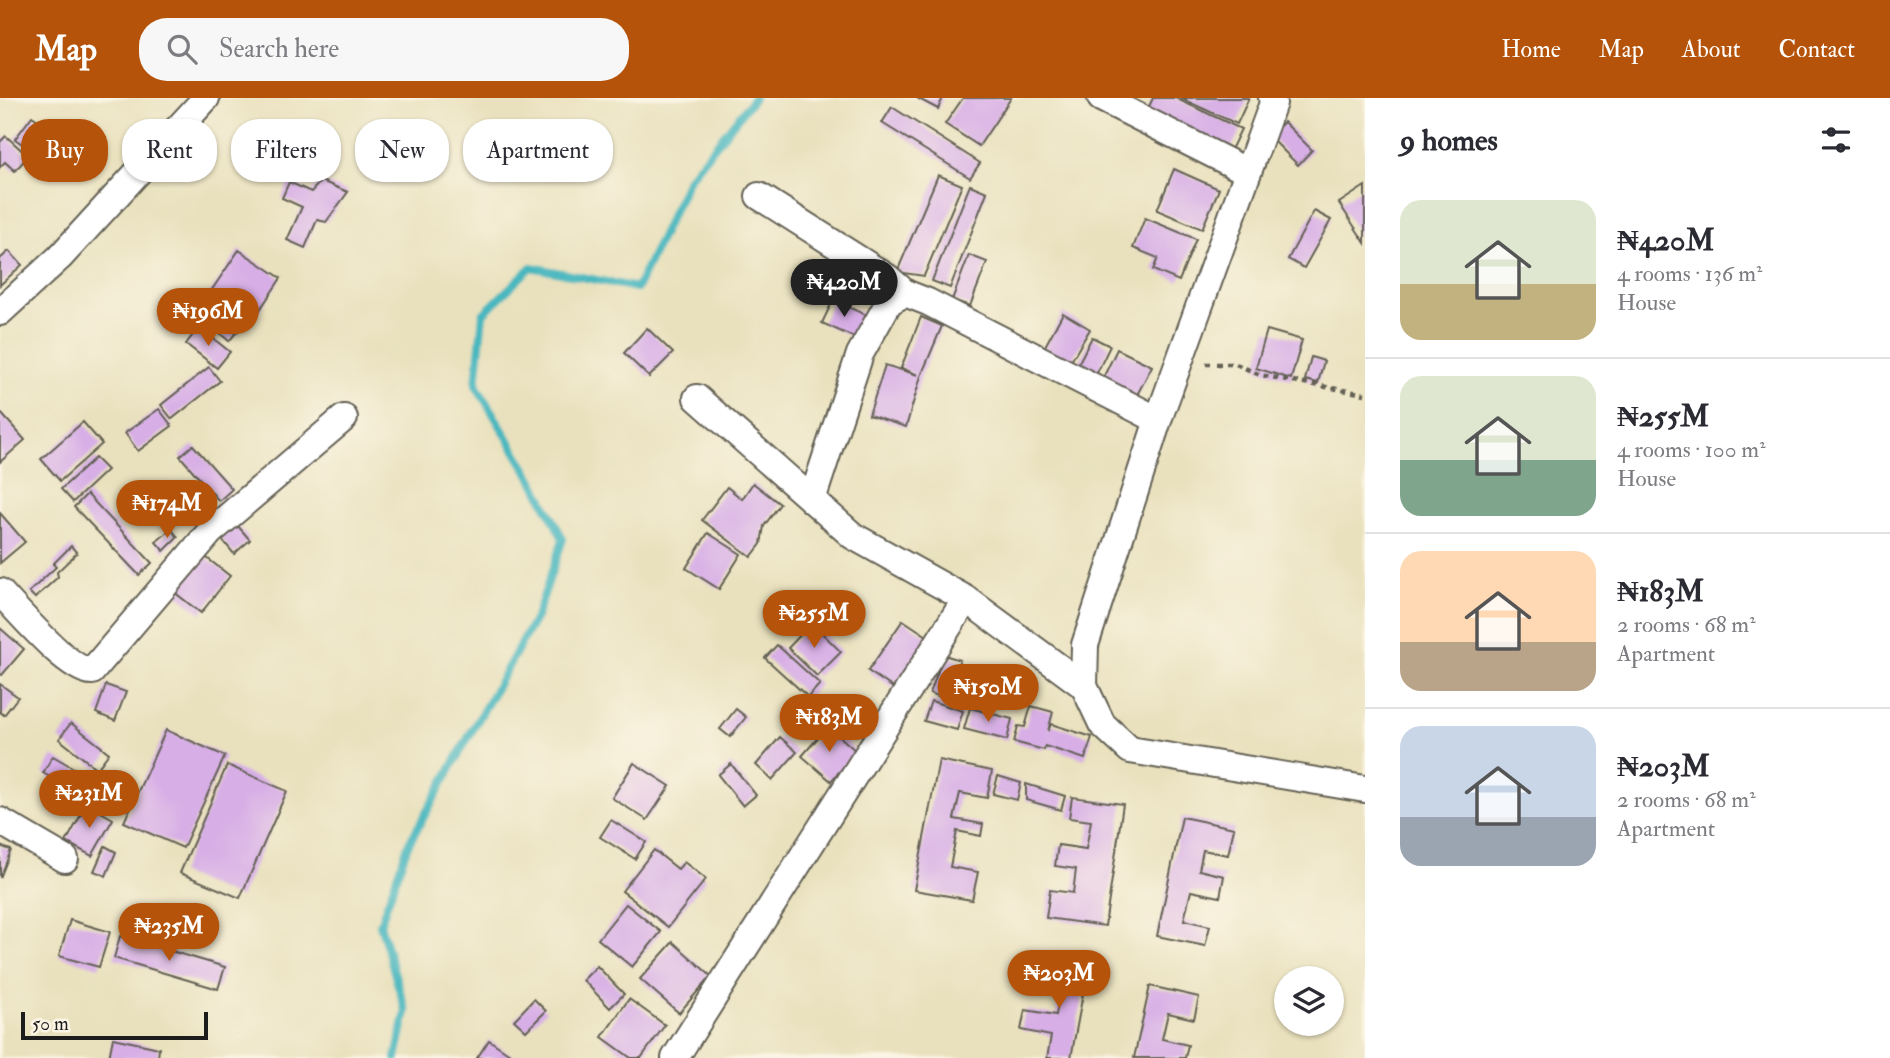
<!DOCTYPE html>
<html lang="en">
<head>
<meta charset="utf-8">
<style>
  body { margin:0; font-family:"IM FELL Double Pica",serif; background:#f7f7f7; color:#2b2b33; height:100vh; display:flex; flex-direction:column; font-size:26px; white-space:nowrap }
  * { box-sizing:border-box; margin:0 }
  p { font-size:23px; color:#7c7c81 }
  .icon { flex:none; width:38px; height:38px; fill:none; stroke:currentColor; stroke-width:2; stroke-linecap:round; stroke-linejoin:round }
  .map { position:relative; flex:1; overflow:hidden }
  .drawer { display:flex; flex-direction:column; background:#fff; width:525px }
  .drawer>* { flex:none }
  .guide { position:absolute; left:21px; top:21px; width:665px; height:63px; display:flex; gap:14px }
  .controls { position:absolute; left:1274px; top:868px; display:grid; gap:14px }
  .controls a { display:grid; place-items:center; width:70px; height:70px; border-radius:50%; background:#fff; box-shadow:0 2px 5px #0004; font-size:35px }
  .scale { position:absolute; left:21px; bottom:18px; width:187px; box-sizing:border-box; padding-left:7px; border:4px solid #1c1c1c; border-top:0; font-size:19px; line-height:24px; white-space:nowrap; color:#1c1c1c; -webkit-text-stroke:5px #fcf5e5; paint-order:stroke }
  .price { position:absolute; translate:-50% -60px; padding:0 16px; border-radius:24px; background:#b45309; color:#fff; font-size:23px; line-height:46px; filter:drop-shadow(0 2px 4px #0008) }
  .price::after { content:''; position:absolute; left:50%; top:42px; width:21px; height:16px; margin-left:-10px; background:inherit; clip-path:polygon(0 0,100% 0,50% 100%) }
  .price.on { background:#222; color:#fff }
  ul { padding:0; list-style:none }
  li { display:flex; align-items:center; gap:21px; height:175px; padding:0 35px }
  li+li { border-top:2px solid #e1e1e2 }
  li span { display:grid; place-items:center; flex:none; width:196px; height:140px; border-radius:21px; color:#555 }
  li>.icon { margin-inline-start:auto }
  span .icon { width:84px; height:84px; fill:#fffc; stroke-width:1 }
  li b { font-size:30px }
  h2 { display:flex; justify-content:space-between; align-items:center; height:84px; padding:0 35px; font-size:30px }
  .chip { padding:0 24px; border-radius:28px; background:#fff; box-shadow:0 2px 5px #0004; font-size:24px; line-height:63px }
  .chip.on { background:#b45309; color:#fff }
  header { display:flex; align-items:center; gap:42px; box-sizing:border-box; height:98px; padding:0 35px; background:#b45309; color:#fff }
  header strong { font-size:33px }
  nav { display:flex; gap:38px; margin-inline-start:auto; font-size:24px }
  .search { width:490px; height:63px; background:#f7f7f7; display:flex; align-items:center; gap:18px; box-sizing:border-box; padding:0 24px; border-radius:28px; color:#7c7c81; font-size:26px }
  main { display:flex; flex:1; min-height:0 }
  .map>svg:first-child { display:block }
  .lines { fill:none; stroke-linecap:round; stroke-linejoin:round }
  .stream { stroke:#48b7bf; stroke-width:8 }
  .building { fill:#d7aee6 }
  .minor-casing { stroke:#646154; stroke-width:30 }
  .path { stroke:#646154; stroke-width:4.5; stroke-dasharray:5 5; stroke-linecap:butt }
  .minor { stroke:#fff; stroke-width:26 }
</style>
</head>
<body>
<header>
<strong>Map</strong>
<div class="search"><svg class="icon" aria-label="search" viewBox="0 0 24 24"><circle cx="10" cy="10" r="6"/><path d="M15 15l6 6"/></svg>Search here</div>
<nav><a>Home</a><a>Map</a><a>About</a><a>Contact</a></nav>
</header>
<main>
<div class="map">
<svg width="1365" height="960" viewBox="0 0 1365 960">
  <rect width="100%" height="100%" fill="#fcf5e5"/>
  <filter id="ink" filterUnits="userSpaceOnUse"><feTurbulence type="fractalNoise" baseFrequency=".0143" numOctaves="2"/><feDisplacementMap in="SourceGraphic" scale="14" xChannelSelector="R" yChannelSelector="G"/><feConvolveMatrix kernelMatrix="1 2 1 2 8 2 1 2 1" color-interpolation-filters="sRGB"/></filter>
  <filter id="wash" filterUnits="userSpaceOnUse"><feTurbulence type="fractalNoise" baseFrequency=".00686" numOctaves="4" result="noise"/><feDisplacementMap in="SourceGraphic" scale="28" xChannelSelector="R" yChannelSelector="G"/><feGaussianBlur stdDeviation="1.57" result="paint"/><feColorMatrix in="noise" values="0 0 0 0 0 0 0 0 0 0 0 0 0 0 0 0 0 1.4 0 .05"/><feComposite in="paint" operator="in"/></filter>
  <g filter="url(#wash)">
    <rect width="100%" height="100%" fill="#e9e1bd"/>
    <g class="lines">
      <path class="stream" d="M396,960l10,-46 -26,-88 28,-79 129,-230 26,-76 -28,-55 -59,-99 7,-71 48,-47 106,21 52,-110 65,-80"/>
    </g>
    <g id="blocks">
      <g class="building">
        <path d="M917,0h26l-5,11z"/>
        <path d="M963,0h48l-32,48 -34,-22z"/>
        <path d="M1153,0h22l66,31 -13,27 -84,-39z"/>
        <path d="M1180,0h69l-12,26z"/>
        <path d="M892,9l88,56 -10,15 -88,-55z"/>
        <path d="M32,18l13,9 -17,23 -13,-9z"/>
        <path d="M1284,24l28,28 -14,15 -29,-29z"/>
        <path d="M6,38l22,20 -13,15 -10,-9 -5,5v-25z"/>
        <path d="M1174,71l45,20 -17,40 -45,-19z"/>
        <path d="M938,77l24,10 -38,91 -27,-4z"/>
        <path d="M321,83l27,11 -22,30 -9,-2 -12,28 -18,-8 15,-33 -20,-9 7,-16 22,10z"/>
        <path d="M970,87l17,7 -37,96 -18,-7z"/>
        <path d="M1365,88v57l-26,-40z"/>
        <path d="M1314,113l17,9 -27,48 -16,-9z"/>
        <path d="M1145,120l51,21 -17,42 -26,-11 5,-12 -25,-10z"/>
        <path d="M239,152l42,28 -30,45 -42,-29 34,31 -14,16 -35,-30 15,-17z"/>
        <path d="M9,153l13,14 -22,20v-26z"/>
        <path d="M969,157l18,7 -17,44 -18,-6z"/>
        <path d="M833,202l33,15 -11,23 -33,-15z"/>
        <path d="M1063,215l27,16 -20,34 -26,-15z"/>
        <path d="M921,219l21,9 -21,50 -15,51 -37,-12 16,-50 33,10 -17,-7z"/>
        <path d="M199,229l31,25 -13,16 -31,-24z"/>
        <path d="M647,230l26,25 -24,24 -25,-24z"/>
        <path d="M1267,232l35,10 -11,39 -35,-11z"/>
        <path d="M1092,239l18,9 -15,31 -19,-9z"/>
        <path d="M1117,251l35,17 -16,31 -34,-17z"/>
        <path d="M1311,259l13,4 -6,22 -13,-3z"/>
        <path d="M209,269l11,14 -48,38 -11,-14z"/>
        <path d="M159,311l13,17 -34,25 -13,-18z"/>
        <path d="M0,314l25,28 -25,22z"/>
        <path d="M83,324l19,22 -42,37 -19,-22z"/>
        <path d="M193,347l39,44 -13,12 -39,-45z"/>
        <path d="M95,360l12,12 -34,32 -12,-13z"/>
        <path d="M753,385l27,21 -16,22 -3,18 -10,13 -49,-37 25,-33 15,12z"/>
        <path d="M87,396l65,69 -13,12 -65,-68z"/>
        <path d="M0,415l25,29 -25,21z"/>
        <path d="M231,420l19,22 -16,14 -19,-23z"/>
        <path d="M171,431l7,8 -14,14 -8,-9z"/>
        <path d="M708,435l33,21 -22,35 -33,-21z"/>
        <path d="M71,448l6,7 -20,19 1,5 -23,21 -6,-6 27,-25 -3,-3z"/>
        <path d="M198,453l32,25 -29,37 -32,-25z"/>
        <path d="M903,522l30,20 -35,51 -30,-20z"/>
        <path d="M812,525l29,29 -24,24 -29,-28z"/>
        <path d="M0,530l24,21 -22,26 -2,-1z"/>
        <path d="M777,547l43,39 -12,13 -43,-39z"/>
        <path d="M944,557l16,5 -14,39 -16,-6z"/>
        <path d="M962,568l13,3 -11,35 -13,-4z"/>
        <path d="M0,586l18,13 -14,18 -4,-3z"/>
        <path d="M106,587l20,7 -11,29 -19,-8z"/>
        <path d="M931,603l32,10 -6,19 -33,-9z"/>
        <path d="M1031,608l22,6 -5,19 3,-7 41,13 -7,22 -40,-13 -1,4 -30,-8 4,-16 7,1z"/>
        <path d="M970,610l42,11 -5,21 -43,-11z"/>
        <path d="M736,611l10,8 -16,20 -10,-8z"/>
        <path d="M71,625l38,30 -12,16 -38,-30z"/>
        <path d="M828,628l29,26 -26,29 -29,-25z"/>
        <path d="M166,632l59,26 -42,92 -59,-26z"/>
        <path d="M780,639l17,15 -25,28 -16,-15z"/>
        <path d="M53,658l38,22 -10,17 -38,-22z"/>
        <path d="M939,662l53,11 -5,27 -27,-5 -6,26 29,5 -2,12 -24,-5 -7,36 28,5 -6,28 -58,-10z"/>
        <path d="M634,665l36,23 -23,34 -35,-22z"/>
        <path d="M731,666l25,31 -13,11 -25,-31z"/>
        <path d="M227,667l60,26 -47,107 -60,-25z"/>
        <path d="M998,678l23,7 -4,17 -24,-6z"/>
        <path d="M1026,686l39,12 -4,14 -35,-10z"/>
        <path d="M1072,699l51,7 -18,122 -59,-8 4,-28 23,3 3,-24 -21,-3 3,-21 28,4 5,-28 -22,-3z"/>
        <path d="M87,706l26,15 -21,37 -26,-14z"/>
        <path d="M1182,719l52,11 -6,27 -25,-5 -4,20 25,6 -4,21 -29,-6 -7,29 26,6 -5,20 -48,-10z"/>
        <path d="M611,722l35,22 -11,17 -35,-22z"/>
        <path d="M0,748l11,4 -11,28z"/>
        <path d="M105,748l11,6 -10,24 -12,-5z"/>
        <path d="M654,752l24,19 6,-7 22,17 -38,48 -46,-36z"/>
        <path d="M626,806l35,28 -29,35 -34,-28z"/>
        <path d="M70,822l40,12 -11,35 -40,-11z"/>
        <path d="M120,838l105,31 -7,22 -104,-31z"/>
        <path d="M673,844l38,34 -32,37 -39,-34z"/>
        <path d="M1038,866l49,8 -16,86h-24l4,-22 -30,-6 4,-20 31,5 5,-27 -27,-5z"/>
        <path d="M597,868l27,28 -14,14 -27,-28z"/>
        <path d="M1150,888l49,11 -5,22 -26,-6 -6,26 26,6 -3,13h-51z"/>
        <path d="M534,901l12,12 -20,20 -12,-11z"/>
        <path d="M629,901l36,26 -24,33h-10l-29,-21z"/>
        <path d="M113,940l46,10 -1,10h-49z"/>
        <path d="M489,942l27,18h-39z"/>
      </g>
    </g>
  </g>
  <g filter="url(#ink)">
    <use href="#blocks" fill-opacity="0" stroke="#646154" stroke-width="2"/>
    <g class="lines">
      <g class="minor-casing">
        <g id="minor">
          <path d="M1101,0l147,74"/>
          <path d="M1272,0l1,5 -115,317 -73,225 -1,41 18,38 28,26 235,39"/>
          <path d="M759,98l129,82 17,15"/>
          <path d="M0,214l60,-55 146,-159"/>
          <path d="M697,300l156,138 113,63 118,87"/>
          <path d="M812,402l48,-146 29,-52 16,-9 23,9 230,118"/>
          <path d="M0,494c17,18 70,80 92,79l118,-139 134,-114"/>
          <path d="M0,723l65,38"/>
          <path d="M675,960l291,-459"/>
        </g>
      </g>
      <path class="path" d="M1206,266h30l24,11 105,19"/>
      <use href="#minor" class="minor"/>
    </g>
  </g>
</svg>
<div class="controls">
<a><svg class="icon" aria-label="layers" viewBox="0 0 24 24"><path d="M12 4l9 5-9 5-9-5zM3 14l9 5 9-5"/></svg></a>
</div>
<div class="scale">50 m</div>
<b class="price on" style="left:844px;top:221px">₦420M</b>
<b class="price" style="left:208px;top:250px">₦196M</b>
<b class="price" style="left:167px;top:442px">₦174M</b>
<b class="price" style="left:814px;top:552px">₦255M</b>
<b class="price" style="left:988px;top:626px">₦150M</b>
<b class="price" style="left:829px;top:656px">₦183M</b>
<b class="price" style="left:89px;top:732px">₦231M</b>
<b class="price" style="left:169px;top:865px">₦235M</b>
<b class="price" style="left:1059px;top:912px">₦203M</b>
<div class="guide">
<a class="chip on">Buy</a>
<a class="chip">Rent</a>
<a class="chip">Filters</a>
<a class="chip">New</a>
<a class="chip">Apartment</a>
</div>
</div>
<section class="drawer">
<h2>9 homes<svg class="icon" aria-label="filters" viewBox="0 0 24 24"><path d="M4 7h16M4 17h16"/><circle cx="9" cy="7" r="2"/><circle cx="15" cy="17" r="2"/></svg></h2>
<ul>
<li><span style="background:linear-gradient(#dfe7d0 60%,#c2b280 0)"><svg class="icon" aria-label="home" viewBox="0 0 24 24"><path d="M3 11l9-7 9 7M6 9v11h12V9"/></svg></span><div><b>₦420M</b><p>4 rooms · 136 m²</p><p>House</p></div></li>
<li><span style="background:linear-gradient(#dfe7d0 60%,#7fa58c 0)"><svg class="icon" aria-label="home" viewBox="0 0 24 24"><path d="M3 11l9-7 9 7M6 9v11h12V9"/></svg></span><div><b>₦255M</b><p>4 rooms · 100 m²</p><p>House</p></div></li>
<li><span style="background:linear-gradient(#ffd9b3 65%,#b9a48a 0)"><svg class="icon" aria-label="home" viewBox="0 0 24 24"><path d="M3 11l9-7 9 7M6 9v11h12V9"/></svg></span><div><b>₦183M</b><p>2 rooms · 68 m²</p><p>Apartment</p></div></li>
<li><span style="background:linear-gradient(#c9d6e8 65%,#9aa5b1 0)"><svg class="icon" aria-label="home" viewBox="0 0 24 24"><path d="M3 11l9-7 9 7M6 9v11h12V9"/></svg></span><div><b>₦203M</b><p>2 rooms · 68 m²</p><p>Apartment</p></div></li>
</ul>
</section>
</main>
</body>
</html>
